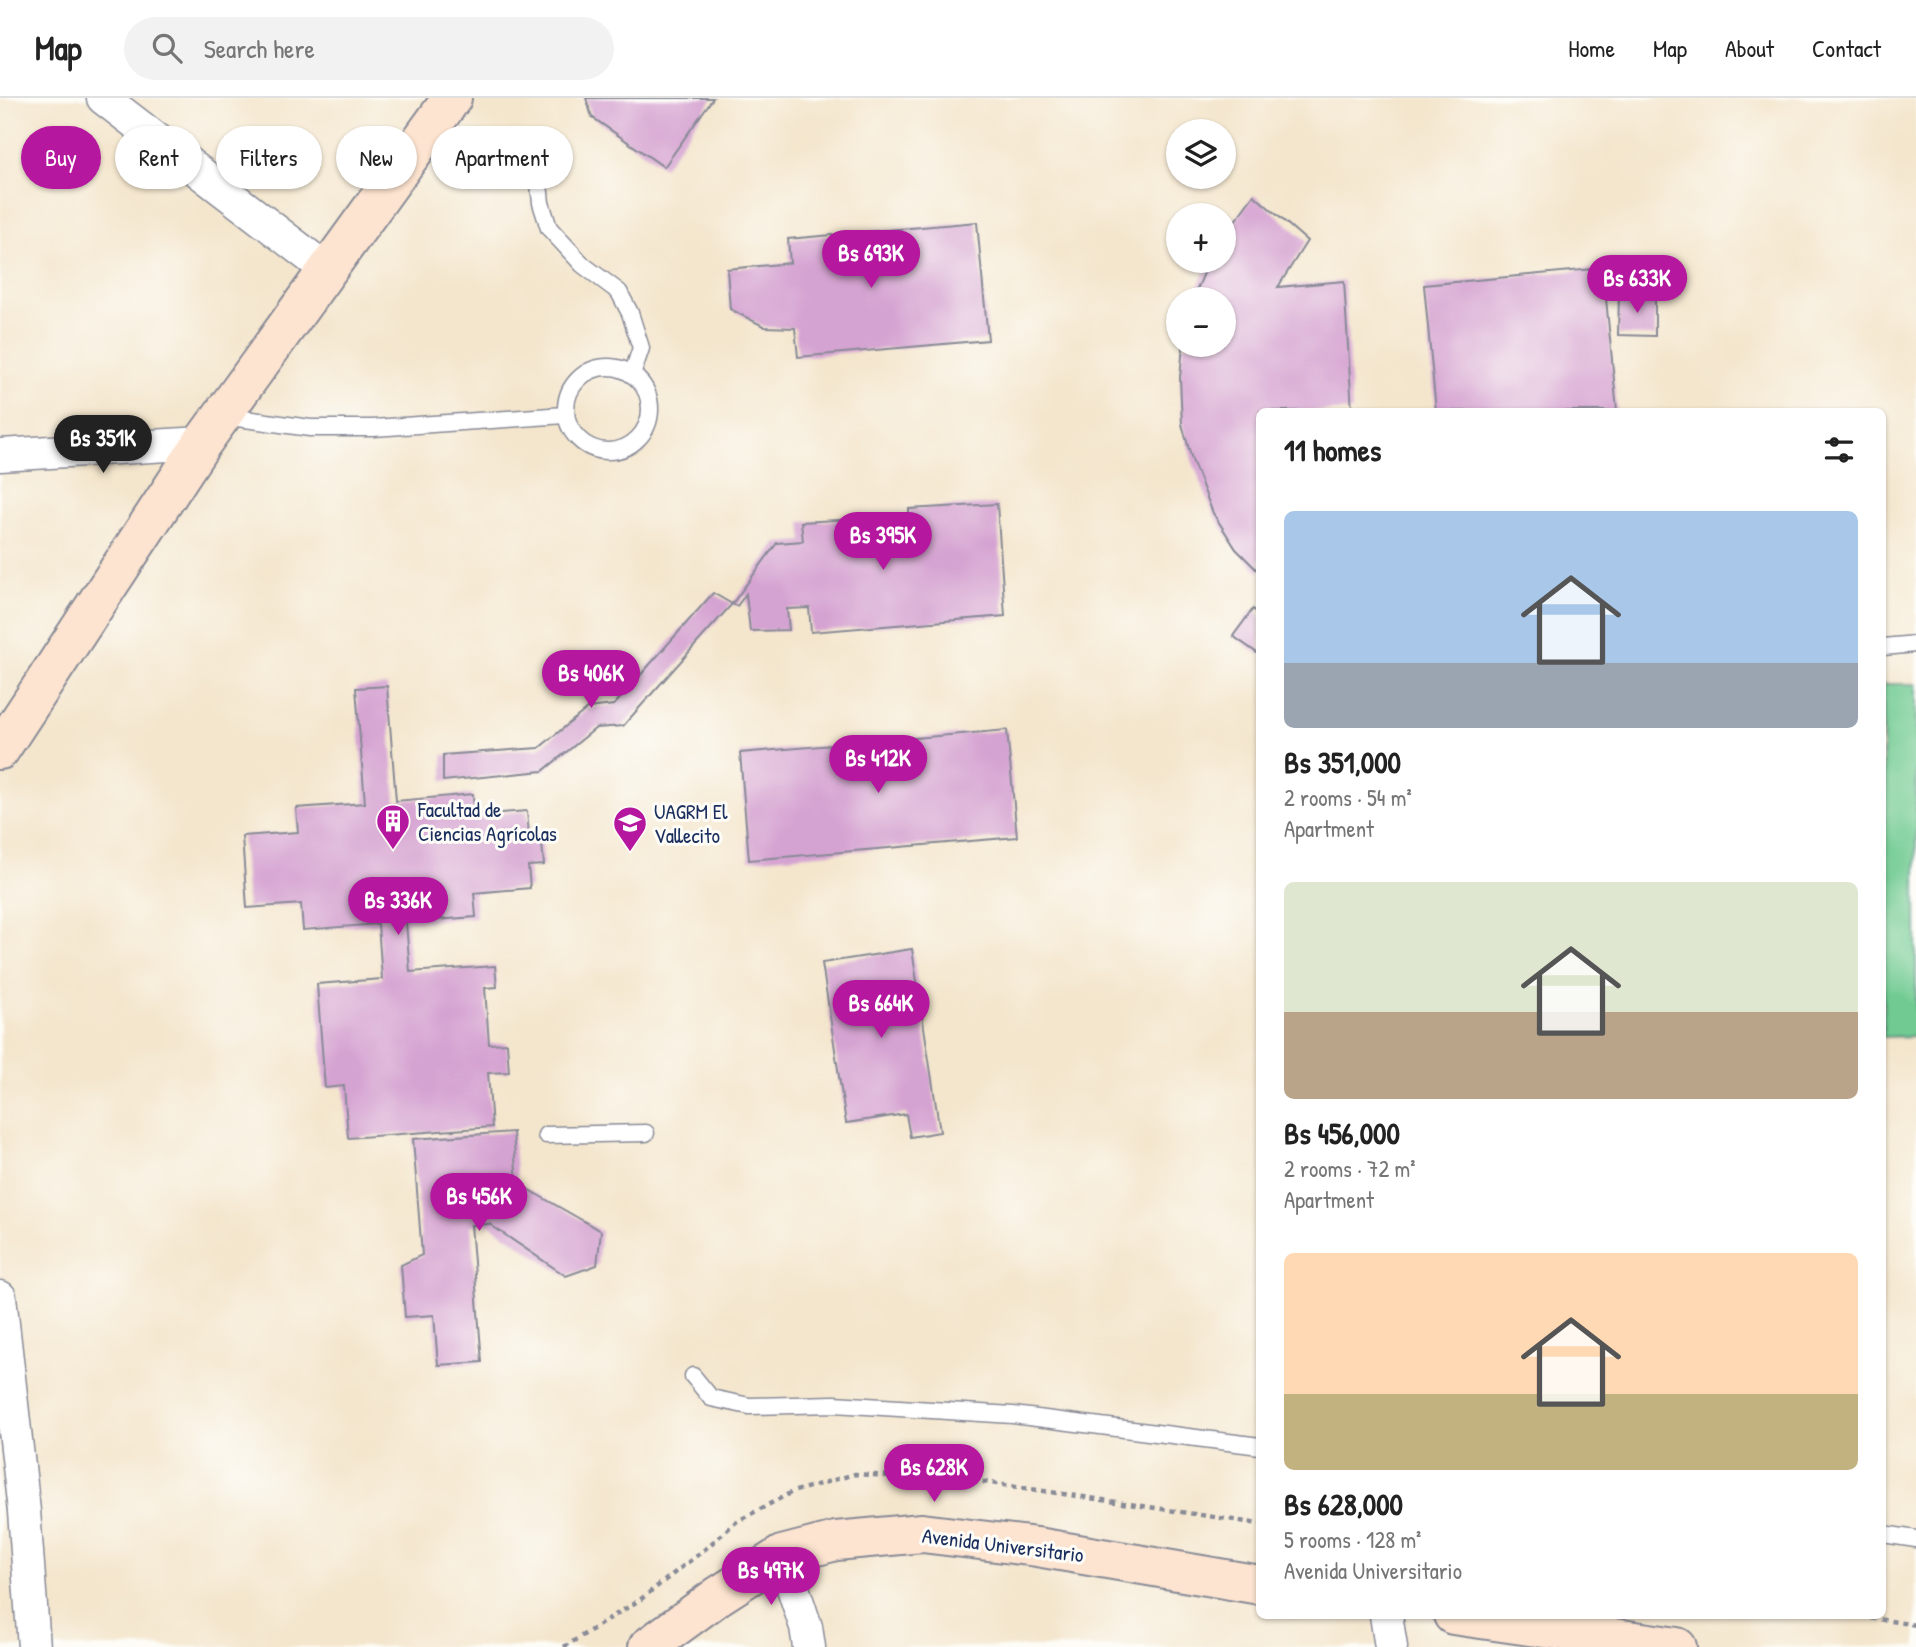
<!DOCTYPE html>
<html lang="en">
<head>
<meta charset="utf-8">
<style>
  body { margin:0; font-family:"Patrick Hand",sans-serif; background:#f2f2f2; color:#222; height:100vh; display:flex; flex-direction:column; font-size:26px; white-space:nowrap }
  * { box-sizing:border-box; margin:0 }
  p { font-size:23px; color:#767676 }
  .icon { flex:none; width:38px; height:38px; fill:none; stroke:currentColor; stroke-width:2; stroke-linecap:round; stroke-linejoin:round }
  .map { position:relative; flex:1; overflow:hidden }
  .sheet { position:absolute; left:1256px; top:310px; width:630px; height:1211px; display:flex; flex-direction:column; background:#fff; border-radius:10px; box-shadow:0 2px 5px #0004 }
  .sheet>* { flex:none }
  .banner { position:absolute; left:21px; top:28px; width:665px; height:63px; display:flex; gap:14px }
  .fabs { position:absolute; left:1166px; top:21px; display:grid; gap:14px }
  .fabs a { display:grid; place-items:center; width:70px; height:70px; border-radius:50%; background:#fff; box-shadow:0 2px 5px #0004; font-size:35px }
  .price { position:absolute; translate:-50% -60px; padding:0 16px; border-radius:24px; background:#b5179e; color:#fff; font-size:23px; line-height:46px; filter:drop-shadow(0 2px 4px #0008) }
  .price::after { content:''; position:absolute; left:50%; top:42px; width:21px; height:16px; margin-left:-10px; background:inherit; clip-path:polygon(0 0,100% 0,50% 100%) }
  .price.on { background:#222; color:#fff }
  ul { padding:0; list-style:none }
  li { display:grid; align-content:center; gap:14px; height:371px; padding:0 28px }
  li span { display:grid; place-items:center; height:217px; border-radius:10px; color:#555 }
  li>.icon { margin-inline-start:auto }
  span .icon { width:126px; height:126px; fill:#fffc; stroke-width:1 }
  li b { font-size:30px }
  h2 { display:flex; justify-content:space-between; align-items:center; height:84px; padding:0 28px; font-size:30px }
  .pill { padding:0 24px; border-radius:32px; background:#fff; box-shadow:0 2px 5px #0004; font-size:24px; line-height:63px }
  .pill.on { background:#b5179e; color:#fff }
  header { display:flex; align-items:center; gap:42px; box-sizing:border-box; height:98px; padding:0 35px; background:#fff; border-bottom:2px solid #e0e0e0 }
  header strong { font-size:33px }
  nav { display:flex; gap:38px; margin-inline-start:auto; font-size:24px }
  .search { width:490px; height:63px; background:#f2f2f2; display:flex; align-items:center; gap:18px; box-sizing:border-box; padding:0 24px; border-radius:38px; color:#767676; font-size:26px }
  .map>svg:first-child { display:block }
  .green { fill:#70ca91; stroke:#467c78; stroke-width:2 }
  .building { fill:#d5a3d1 }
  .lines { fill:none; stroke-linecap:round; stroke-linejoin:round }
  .lane-casing { stroke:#888a96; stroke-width:19 }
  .street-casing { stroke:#888a96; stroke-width:35 }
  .secondary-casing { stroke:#888a96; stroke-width:42 }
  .path { stroke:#888a96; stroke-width:4.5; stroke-dasharray:5 5; stroke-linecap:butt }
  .lane { stroke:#fff; stroke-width:16 }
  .street { stroke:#fff; stroke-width:32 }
  .secondary { stroke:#fde4d0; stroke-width:38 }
  .labels { text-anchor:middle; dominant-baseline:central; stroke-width:6; stroke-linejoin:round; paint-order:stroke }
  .poi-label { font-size:21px; fill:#1b2f5e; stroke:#fdfcf7; text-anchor:start }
  .street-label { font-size:21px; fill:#1b2f5e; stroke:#fdfcf7 }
</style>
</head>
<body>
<header>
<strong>Map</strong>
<div class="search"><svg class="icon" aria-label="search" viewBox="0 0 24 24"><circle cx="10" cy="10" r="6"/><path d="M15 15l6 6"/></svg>Search here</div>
<nav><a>Home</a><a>Map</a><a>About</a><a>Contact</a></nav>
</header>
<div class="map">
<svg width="1916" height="1549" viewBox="0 0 1916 1549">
  <rect width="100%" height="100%" fill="#fdfcf7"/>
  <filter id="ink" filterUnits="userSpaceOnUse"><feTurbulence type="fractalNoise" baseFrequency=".0143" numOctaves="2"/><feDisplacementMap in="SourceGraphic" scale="14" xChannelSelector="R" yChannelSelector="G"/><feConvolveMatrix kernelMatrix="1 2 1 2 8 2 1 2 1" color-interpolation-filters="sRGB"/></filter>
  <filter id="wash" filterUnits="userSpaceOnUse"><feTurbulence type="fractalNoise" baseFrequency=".00686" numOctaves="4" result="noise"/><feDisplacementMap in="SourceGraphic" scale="28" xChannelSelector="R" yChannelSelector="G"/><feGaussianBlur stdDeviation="1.57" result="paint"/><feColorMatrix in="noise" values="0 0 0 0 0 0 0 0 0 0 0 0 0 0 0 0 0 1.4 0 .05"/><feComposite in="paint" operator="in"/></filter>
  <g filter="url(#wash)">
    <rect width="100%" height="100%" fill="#f4e6cd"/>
    <path class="green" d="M1883,586h33v352l-33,1z"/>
    <g id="blocks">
      <g class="building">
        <path d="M586,0h127l-49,69 -72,-50z"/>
        <path d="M1254,97l53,46 -29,46 66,-6 8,130h-92v162l-24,-24 -23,-36 -21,-53 -10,-36 -2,-46 3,-33h40v-46h-30l16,-38h14v-24z"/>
        <path d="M977,124l11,118 -190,17 -3,-29 -30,-1 -35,-18 -3,-40 63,-6 -2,-24z"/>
        <path d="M1603,170l14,143h-181l-12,-126z"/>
        <path d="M1619,196h36v42l-37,-1z"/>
        <path d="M997,406l8,112 -194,16 -2,-24 -22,1 2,21 -39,1 -4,-37 -9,12 -5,-2 45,-61 26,-2 -2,-19 108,-6v-7z"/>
        <path d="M713,495l19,11 -109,122 -27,2 -53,43 -100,10v-26l96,-7 49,-40 26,-3z"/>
        <path d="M1253,511l7,6v40l-27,-19z"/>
        <path d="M387,588l9,115 77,-7 1,21 53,-4 2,24 12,-1 3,31 -16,1 2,22 -56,5 2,24 -70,5 4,50 85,-6 2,21 -12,1 4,56 18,-1 2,29 -21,1 4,54 -144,11 -4,-52 -19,2 -8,-104 65,-5 -4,-55 -75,6 -2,-26 -54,4 -5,-72 56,-4 -2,-24 69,-5 -9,-115z"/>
        <path d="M1007,632l10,107 -268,23 -9,-107z"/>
        <path d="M912,851l28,183 -30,5 -4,-23 -60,9 -24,-160z"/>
        <path d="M513,1034l4,51 84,48 -4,34 -31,11 -77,-52 -18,1 11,137 -44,3 -4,-50 -29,2 -4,-52 21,-10 -9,-116z"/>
      </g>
    </g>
  </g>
  <g filter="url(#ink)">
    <use href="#blocks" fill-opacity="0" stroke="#888a96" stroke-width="2"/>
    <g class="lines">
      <g class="lane-casing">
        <g id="lane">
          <path d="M536,56l5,49 8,25 34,37 36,27 11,21 11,35 -9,27"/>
          <circle cx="608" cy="311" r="42"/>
          <path d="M223,318l87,12h63l192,-13"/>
          <path d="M1883,549l33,-3"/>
          <path d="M546,1037l100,-2"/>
          <path d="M693,1278l18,22 38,8 85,-2 179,11 247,31"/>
          <path d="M1883,1436l33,5"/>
        </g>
      </g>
      <g class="street-casing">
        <g id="street">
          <path d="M103,0l224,172"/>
          <path d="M0,357l202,-12"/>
          <path d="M0,1199l24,214 10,136"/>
          <path d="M782,1457l24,72 3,20"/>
          <path d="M1386,1517l5,32"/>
        </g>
      </g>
      <g class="secondary-casing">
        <g id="secondary">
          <path d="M0,652l202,-307 250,-345"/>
          <path d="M1453,1517l224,32"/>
          <path d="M648,1549l70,-51 64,-41 54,-14 86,-8 115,14 223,38"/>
        </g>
      </g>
      <g class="path">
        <path d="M1851,1517l65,10"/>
        <path d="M564,1549l77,-48 64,-50 31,-27 56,-30 63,-18 123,7 282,43"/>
      </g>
      <use href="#lane" class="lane"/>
      <use href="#street" class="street"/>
      <use href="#secondary" class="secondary"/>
    </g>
  </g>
  <defs>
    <g id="building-pin" transform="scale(1.75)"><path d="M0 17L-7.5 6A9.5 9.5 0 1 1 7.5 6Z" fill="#b5179e" stroke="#fdfcf7"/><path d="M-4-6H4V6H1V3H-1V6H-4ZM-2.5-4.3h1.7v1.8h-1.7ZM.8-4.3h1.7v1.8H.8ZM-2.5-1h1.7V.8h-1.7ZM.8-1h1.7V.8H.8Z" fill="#fff"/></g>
    <g id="university-pin" transform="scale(1.75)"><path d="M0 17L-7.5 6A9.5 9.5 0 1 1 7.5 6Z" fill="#b5179e" stroke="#fdfcf7"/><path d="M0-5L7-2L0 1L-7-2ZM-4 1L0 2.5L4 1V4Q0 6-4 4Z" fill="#fff"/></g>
  </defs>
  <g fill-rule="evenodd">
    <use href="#building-pin" x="393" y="723"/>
    <use href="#university-pin" x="630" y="725"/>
  </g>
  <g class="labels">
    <g class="poi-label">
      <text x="418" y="711">Facultad de<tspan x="418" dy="24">Ciencias Agrícolas</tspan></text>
      <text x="654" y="713">UAGRM El<tspan x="654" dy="24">Vallecito</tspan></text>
    </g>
    <g class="street-label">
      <text transform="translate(1003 1447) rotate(7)">Avenida Universitario</text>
    </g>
  </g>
</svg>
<div class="fabs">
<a><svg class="icon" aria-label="layers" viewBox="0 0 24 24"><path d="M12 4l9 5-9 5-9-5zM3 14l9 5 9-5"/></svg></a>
<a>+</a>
<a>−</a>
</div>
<b class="price" style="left:871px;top:192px">Bs 693K</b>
<b class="price" style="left:1637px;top:217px">Bs 633K</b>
<b class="price on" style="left:103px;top:377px">Bs 351K</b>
<b class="price" style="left:883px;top:474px">Bs 395K</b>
<b class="price" style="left:591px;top:612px">Bs 406K</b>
<b class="price" style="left:878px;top:697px">Bs 412K</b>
<b class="price" style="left:398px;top:839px">Bs 336K</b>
<b class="price" style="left:881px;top:942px">Bs 664K</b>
<b class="price" style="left:479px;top:1135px">Bs 456K</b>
<b class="price" style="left:934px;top:1406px">Bs 628K</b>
<b class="price" style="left:771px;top:1509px">Bs 497K</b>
<div class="banner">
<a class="pill on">Buy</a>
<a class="pill">Rent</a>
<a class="pill">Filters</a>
<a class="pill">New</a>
<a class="pill">Apartment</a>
</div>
<section class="sheet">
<h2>11 homes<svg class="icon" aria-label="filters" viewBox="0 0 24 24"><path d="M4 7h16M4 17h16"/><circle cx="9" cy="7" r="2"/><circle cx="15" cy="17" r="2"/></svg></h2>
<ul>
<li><span style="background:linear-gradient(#a9c7e8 70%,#9aa5b1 0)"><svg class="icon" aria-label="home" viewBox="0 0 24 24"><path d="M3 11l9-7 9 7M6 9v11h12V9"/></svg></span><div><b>Bs 351,000</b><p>2 rooms · 54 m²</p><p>Apartment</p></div></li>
<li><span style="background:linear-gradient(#dfe7d0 60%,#b9a48a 0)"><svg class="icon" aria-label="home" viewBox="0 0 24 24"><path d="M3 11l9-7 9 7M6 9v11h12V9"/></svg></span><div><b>Bs 456,000</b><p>2 rooms · 72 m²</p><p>Apartment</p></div></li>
<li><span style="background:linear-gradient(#ffd9b3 65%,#c2b280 0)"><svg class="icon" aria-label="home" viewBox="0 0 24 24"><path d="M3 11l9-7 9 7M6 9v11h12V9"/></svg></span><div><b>Bs 628,000</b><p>5 rooms · 128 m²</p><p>Avenida Universitario</p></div></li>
</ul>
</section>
</div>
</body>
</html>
